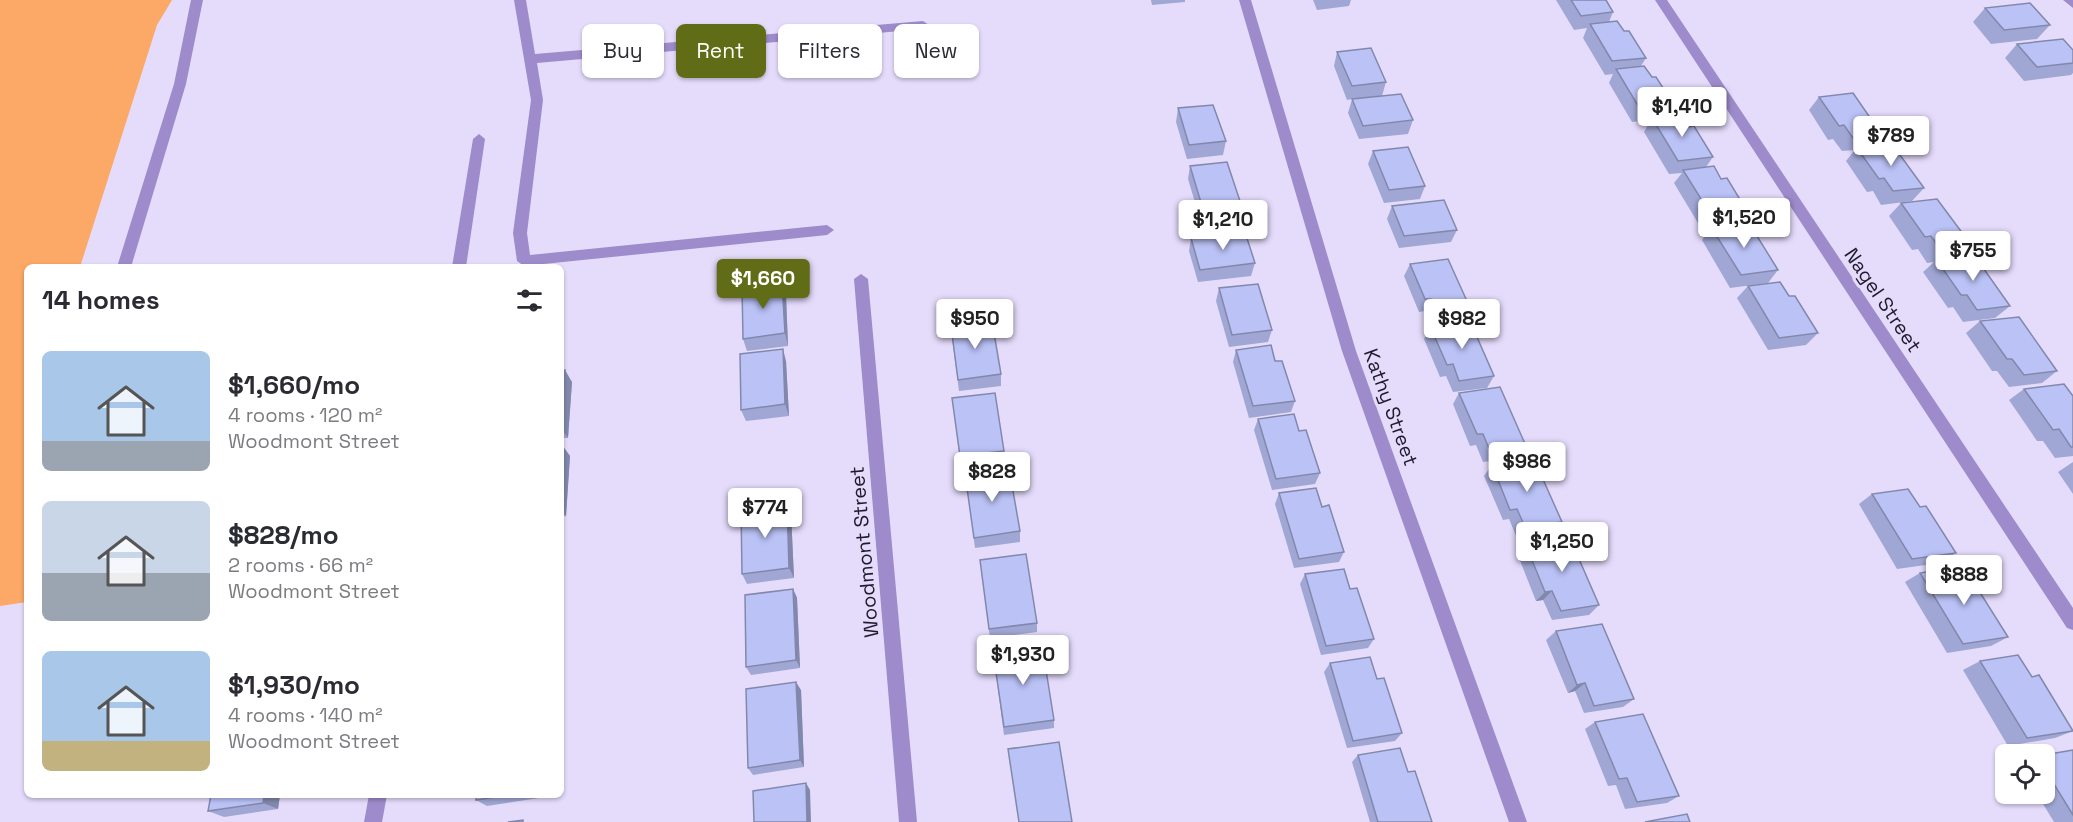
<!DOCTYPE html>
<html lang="en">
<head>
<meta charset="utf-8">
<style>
  body { margin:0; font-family:"Space Grotesk",sans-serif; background:#f7f7f7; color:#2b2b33; height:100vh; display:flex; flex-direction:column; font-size:22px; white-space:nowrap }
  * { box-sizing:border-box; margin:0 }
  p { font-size:20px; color:#7c7c81 }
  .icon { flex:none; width:33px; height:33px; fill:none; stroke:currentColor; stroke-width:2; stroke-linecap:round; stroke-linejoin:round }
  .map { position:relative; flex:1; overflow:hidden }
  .panel { position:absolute; left:24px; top:264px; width:540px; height:534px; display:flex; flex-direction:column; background:#fff; border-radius:9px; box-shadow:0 2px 4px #0004 }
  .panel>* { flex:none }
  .top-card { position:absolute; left:582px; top:24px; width:570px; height:54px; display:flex; gap:12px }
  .buttons { position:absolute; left:1995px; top:744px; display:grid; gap:12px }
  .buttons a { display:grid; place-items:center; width:60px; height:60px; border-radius:9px; background:#fff; box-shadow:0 2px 4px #0004; font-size:30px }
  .price { position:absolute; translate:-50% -51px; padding:0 14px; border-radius:6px; background:#fff; color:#222; font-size:20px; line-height:39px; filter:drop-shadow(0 2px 3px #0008) }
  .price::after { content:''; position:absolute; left:50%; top:36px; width:18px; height:14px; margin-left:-9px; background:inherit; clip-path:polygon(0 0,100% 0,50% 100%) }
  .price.on { background:#606d16; color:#fff }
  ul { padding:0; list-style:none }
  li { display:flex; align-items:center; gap:18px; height:150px; padding:0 18px }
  li span { display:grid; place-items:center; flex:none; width:168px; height:120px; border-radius:9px; color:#555 }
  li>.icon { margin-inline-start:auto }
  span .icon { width:72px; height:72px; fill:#fffc; stroke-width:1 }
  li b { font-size:26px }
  h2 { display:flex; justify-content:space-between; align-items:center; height:72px; padding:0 18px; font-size:26px }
  .tag { padding:0 21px; border-radius:9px; background:#fff; box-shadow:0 2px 4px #0004; font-size:21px; line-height:54px }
  .tag.on { background:#606d16; color:#fff }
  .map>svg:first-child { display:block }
  .green { fill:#fca866 }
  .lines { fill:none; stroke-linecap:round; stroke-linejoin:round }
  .minor { fill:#9e8bcb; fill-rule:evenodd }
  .wall { fill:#a0a7d4 }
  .shaded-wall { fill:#8288ac }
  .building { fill:#bac2f6; stroke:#8288ac; stroke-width:1.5 }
  .labels { text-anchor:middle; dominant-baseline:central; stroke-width:6; stroke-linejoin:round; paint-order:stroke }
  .street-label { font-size:20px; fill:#201a2d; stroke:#e5dcfc }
</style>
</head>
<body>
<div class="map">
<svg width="2073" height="822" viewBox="0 0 2073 822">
  <rect width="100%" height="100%" fill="#e5dcfc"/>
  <path class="green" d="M0,0h172l-15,25 -77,242h-53v335l-27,4z"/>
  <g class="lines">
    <g class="minor">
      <path d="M191,0h12l-17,84 -55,183h-14l57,-183z"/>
      <path d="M514,0h12l9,54 388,-33 6,4 -6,4 -386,34 6,37 -16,133 3,22 297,-30 7,5 -7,5 -303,31 -7,-5 -4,-28 18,-133z"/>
      <path d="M1239,0h12l105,351 171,471h-18l-167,-471z"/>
      <path d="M1655,0h12l406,608v22l-6,-2z"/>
      <path d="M2063,0h10v8z"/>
      <path d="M479,134l6,5 -19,128h-14l21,-128z"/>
      <path d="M861,274l7,5 49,543h-18l-45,-543z"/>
      <path d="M369,795h18l-5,27h-18z"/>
    </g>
  </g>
  <g class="wall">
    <path d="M1151,0h34v2l-33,3z"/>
    <path d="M1313,0h38l-2,6 -32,4z"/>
    <path d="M1556,0h50l7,12 -4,10 15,9 22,27 -5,8 11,11 22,28 -7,11 22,11 24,30 -7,10 15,12 26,32 -9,12 13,13 27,34 -10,13 -38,5 -28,-48 9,-13 -10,1 -27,-45 8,-10 -13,1 -25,-42 7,-12 -19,2 -23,-39 4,-9 -8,1 -22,-37 4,-10 -13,2z"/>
    <path d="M1985,8l65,17 -13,14 -46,5 -18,-22z"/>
    <path d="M2017,44l56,6v23l-2,2 -47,6 -19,-23z"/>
    <path d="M1337,52l49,30 -4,14 31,24 -5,14 -49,5 -11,-26 4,-14 -5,1 -13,-34z"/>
    <path d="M1819,97l63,38 -9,11 51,42 -12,13 -31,4 -8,-14 -6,1 -21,-31 9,-11 -13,1 -9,-12 -5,1 -19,-30z"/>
    <path d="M1178,108l48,33 -3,14 -36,4 -11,-37z"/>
    <path d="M1373,151l52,35 -5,13 -36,4 -16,-39z"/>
    <path d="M1190,166l50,35 -3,13 -37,5 -12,-40z"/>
    <path d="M1901,203l71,43 -11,11 49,49 -15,12 -32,4 -10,-15 -5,1 -25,-36 11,-10 -7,1 -9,-14 -6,1 -23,-34z"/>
    <path d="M1392,206l65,24 -6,12 -52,6 -12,-29z"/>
    <path d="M1191,238l64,25 -4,13 -53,6 -9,-31z"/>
    <path d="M1410,264l61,46 -7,12 30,54 -7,12 -34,4 -7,-16 -6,1 -16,-38 7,-13 -6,-15 -6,1 -15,-36z"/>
    <path d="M782,282l4,13 2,51 -41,5 -4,-12z"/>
    <path d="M1748,286l41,10 29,37 -12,12 -38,5 -31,-52z"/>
    <path d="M1219,288l53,42 -4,12 -39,5 -13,-46z"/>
    <path d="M1980,321l77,50 -15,12 -33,4 -12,-16h-5l-26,-38z"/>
    <path d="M952,338l49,36v12l-42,5z"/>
    <path d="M1236,350l39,11 20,40 -4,11 -42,6 -16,-56z"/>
    <path d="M786,361l3,55 -43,5 -5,-11z"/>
    <path d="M561,371l11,11 -4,56h-7z"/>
    <path d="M2024,389l49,7v60l-18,2 -12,-17h-6l-28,-41z"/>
    <path d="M1459,393l67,53 -8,11 -35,5 -7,-17 -6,1 -17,-42z"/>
    <path d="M952,398l52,53 1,11 -44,5z"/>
    <path d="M1258,419l41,12 21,42 -5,11 -43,6 -18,-60z"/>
    <path d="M561,445h1l8,11 -4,60 -5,1z"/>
    <path d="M2073,462v32l-15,-22z"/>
    <path d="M1492,465l70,57 -9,11 -36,5 -8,-19 -6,1 -19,-44z"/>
    <path d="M965,474l55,57v11l-45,6z"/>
    <path d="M1279,493l43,14 22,45 -5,10 -45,6 -19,-64z"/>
    <path d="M1872,494l48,13 36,46 -16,10 -43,6 -38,-65z"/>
    <path d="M787,503l4,10 3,65 -47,6 -5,-10z"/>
    <path d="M1525,543l74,62 -10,10 -37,5 -9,-20 -7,1 -19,-48z"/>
    <path d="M981,570l56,53v9l-47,6z"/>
    <path d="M1920,573l49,14 39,50 -17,9 -44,7 -42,-71z"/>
    <path d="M1305,574l45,15 24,50 -6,9 -47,7 -21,-71z"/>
    <path d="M793,589l4,9 3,70 -49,7 -5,-8z"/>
    <path d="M1556,631l78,68 -11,8 -39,6 -9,-22 -7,2 -22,-53z"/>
    <path d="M994,660l60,60v8l-50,7z"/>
    <path d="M1980,661l52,16 41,54 -18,7 -47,8 -45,-76z"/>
    <path d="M1330,663l47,16 25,54 -7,8 -48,7 -23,-76z"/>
    <path d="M801,690l3,77 -51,8 -5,-7z"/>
    <path d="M1595,722l84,74 -12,7 -42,6 -9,-24 -8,1 -23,-57z"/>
    <path d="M2073,750v72h-19l-17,-28h7v-39z"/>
    <path d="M1358,755l50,17 24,50h-62l-18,-60z"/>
    <path d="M280,795l-2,14 -54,8 -16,-6z"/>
    <path d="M476,795h64l-1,3 -52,8 -11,-6z"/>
  </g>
  <g class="shaded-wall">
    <path d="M782,282l4,13 2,51 -3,-13z"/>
    <path d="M783,349l3,12 3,55 -4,-12z"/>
    <path d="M565,370l7,12 -4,56 -7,-10v-13z"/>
    <path d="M562,445l8,11 -4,60 -5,-6v-47z"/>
    <path d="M787,503l4,10 3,65 -5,-10z"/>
    <path d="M561,533l2,3 -2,24z"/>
    <path d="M793,589l4,9 3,70 -4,-8z"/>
    <path d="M1552,591l-9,9 -7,1 9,-9z"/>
    <path d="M796,682l5,8 3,77 -4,-7z"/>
    <path d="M1585,683l-10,8 -7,2 9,-8z"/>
    <path d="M806,783l4,7 1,32h-4z"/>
    <path d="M264,795h16l-2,14 -15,-6z"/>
  </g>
  <g class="building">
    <path d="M1571,0h35l7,12 -32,4z"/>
    <path d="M2030,3l20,22 -46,5 -19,-22z"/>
    <path d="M1617,21l7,10h5l17,27 -34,3 -22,-37z"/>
    <path d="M2063,39l10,11v13l-36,4 -20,-23z"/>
    <path d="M1371,48l15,34 -34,4 -15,-34z"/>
    <path d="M1644,66l8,11h4l18,28 -34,4 -24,-40z"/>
    <path d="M1853,93l29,42 -29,3 -9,-13 -5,1 -20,-29z"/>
    <path d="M1401,94l12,26 -50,6 -11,-27z"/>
    <path d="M1213,105l13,36 -37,4 -11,-37z"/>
    <path d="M1681,115l8,12 5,-1 19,31 -35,4 -26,-43z"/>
    <path d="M1892,144l32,44 -31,3 -9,-13 -5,1 -22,-31z"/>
    <path d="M1408,147l17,39 -36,4 -16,-39z"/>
    <path d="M1227,162l13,39 -38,5 -12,-40z"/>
    <path d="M1714,166l7,13 6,-1 20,33 -36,4 -28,-45z"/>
    <path d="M1937,199l35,47 -31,4 -10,-14 -6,1 -24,-34z"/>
    <path d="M1444,200l13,30 -53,6 -12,-30z"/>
    <path d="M1743,223l8,13h6l21,34 -37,5 -30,-48z"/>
    <path d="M1245,232l10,31 -55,7 -9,-32z"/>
    <path d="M1974,255l36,51 -33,4 -10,-15h-6l-25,-36z"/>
    <path d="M1448,259l23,51 -34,4 -6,-15h-6l-15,-35z"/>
    <path d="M782,282l3,51 -42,6 -1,-52z"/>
    <path d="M1780,282l9,14h6l23,37 -39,5 -31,-52z"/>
    <path d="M1258,284l14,46 -40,5 -13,-47z"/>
    <path d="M2019,317l38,54 -33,4 -12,-16h-5l-27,-38z"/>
    <path d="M992,321l9,53 -43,6 -7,-54z"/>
    <path d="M1470,321l24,55 -35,5 -6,-17 -6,1 -17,-39z"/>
    <path d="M1271,345l4,16h7l13,40 -42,5 -17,-56z"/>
    <path d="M783,349l2,55 -44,6 -1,-56z"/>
    <path d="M565,370l-4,45v-44z"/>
    <path d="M2064,384l9,12v51h-2l-12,-18 -6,1 -29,-41z"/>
    <path d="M1500,387l26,59 -36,5 -7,-17h-6l-18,-41z"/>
    <path d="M995,393l9,58 -44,5 -8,-58z"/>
    <path d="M1294,414l5,17 7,-1 14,43 -44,6 -18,-60z"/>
    <path d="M1534,459l28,63 -37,5 -8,-18 -7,1 -18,-45z"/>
    <path d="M1009,468l11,63 -46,7 -9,-64z"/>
    <path d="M1316,488l6,19 7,-2 15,47 -45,7 -20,-66z"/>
    <path d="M1908,489l12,18 6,-1 30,47 -44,6 -40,-65z"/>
    <path d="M787,503l2,65 -47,6 -1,-65z"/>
    <path d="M1569,536l30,69 -38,6 -9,-20 -7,1 -20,-49z"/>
    <path d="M1026,554l11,69 -48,6 -9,-69z"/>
    <path d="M1957,567l12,20 7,-1 32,51 -45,7 -43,-71z"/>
    <path d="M1344,569l6,20 7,-1 17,51 -48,7 -21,-72z"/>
    <path d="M793,589l3,71 -50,7 -1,-72z"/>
    <path d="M1602,624l32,75 -40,7 -9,-23 -8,2 -21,-54z"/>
    <path d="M1042,645l12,75 -50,7 -11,-75z"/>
    <path d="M2018,655l14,22 7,-2 34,56 -46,7 -47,-77z"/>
    <path d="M1370,657l7,22 7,-1 18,55 -49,8 -23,-78z"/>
    <path d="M796,682l4,78 -52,8 -2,-79z"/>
    <path d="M1643,714l36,82 -42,6 -10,-24 -8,1 -24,-57z"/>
    <path d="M1059,742l13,80h-53l-11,-73z"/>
    <path d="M1400,748l8,24 7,-1 17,51h-54l-20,-67z"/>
    <path d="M2073,750v65l-29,-47v-13z"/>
    <path d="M806,783l1,39h-53l-1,-31z"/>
    <path d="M211,795h53l-1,8 -55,8z"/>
    <path d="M476,795h32l-32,5z"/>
    <path d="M1687,814l3,8h-45z"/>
    <path d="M523,820v2h-15z"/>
  </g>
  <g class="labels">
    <g class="street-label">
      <text transform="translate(1883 300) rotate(56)">Nagel Street</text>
      <text transform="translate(1391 407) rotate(70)">Kathy Street</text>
      <text transform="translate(864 552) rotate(-95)">Woodmont Street</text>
    </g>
  </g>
</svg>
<div class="buttons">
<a><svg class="icon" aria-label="locate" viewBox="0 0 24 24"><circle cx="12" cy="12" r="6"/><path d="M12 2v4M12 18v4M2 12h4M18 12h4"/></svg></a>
</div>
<b class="price" style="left:1682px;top:138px">$1,410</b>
<b class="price" style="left:1891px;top:167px">$789</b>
<b class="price" style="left:1744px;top:249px">$1,520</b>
<b class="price" style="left:1223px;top:251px">$1,210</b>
<b class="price" style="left:1973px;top:282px">$755</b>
<b class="price on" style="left:763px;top:310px">$1,660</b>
<b class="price" style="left:975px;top:350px">$950</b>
<b class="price" style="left:1462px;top:350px">$982</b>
<b class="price" style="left:1527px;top:493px">$986</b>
<b class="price" style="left:992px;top:503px">$828</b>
<b class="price" style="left:765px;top:539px">$774</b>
<b class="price" style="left:1562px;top:573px">$1,250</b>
<b class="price" style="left:1964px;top:606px">$888</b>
<b class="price" style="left:1023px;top:686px">$1,930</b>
<div class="top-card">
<a class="tag">Buy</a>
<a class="tag on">Rent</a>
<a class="tag">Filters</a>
<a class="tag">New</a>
</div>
<section class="panel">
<h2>14 homes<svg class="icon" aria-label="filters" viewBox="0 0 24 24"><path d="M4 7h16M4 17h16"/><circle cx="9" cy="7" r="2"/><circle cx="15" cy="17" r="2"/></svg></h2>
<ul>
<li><span style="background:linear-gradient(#a9c7e8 75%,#9aa5b1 0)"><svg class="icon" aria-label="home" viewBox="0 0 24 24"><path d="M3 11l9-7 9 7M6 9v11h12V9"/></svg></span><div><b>$1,660/mo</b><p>4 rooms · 120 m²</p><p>Woodmont Street</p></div></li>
<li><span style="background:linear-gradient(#c9d6e8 60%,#9aa5b1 0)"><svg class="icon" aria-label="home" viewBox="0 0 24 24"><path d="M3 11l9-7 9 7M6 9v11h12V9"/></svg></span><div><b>$828/mo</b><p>2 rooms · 66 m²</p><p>Woodmont Street</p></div></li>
<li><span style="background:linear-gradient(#a9c7e8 75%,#c2b280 0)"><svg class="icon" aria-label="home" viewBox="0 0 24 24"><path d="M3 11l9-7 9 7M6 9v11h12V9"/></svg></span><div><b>$1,930/mo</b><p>4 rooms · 140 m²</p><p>Woodmont Street</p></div></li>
</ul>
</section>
</div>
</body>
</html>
